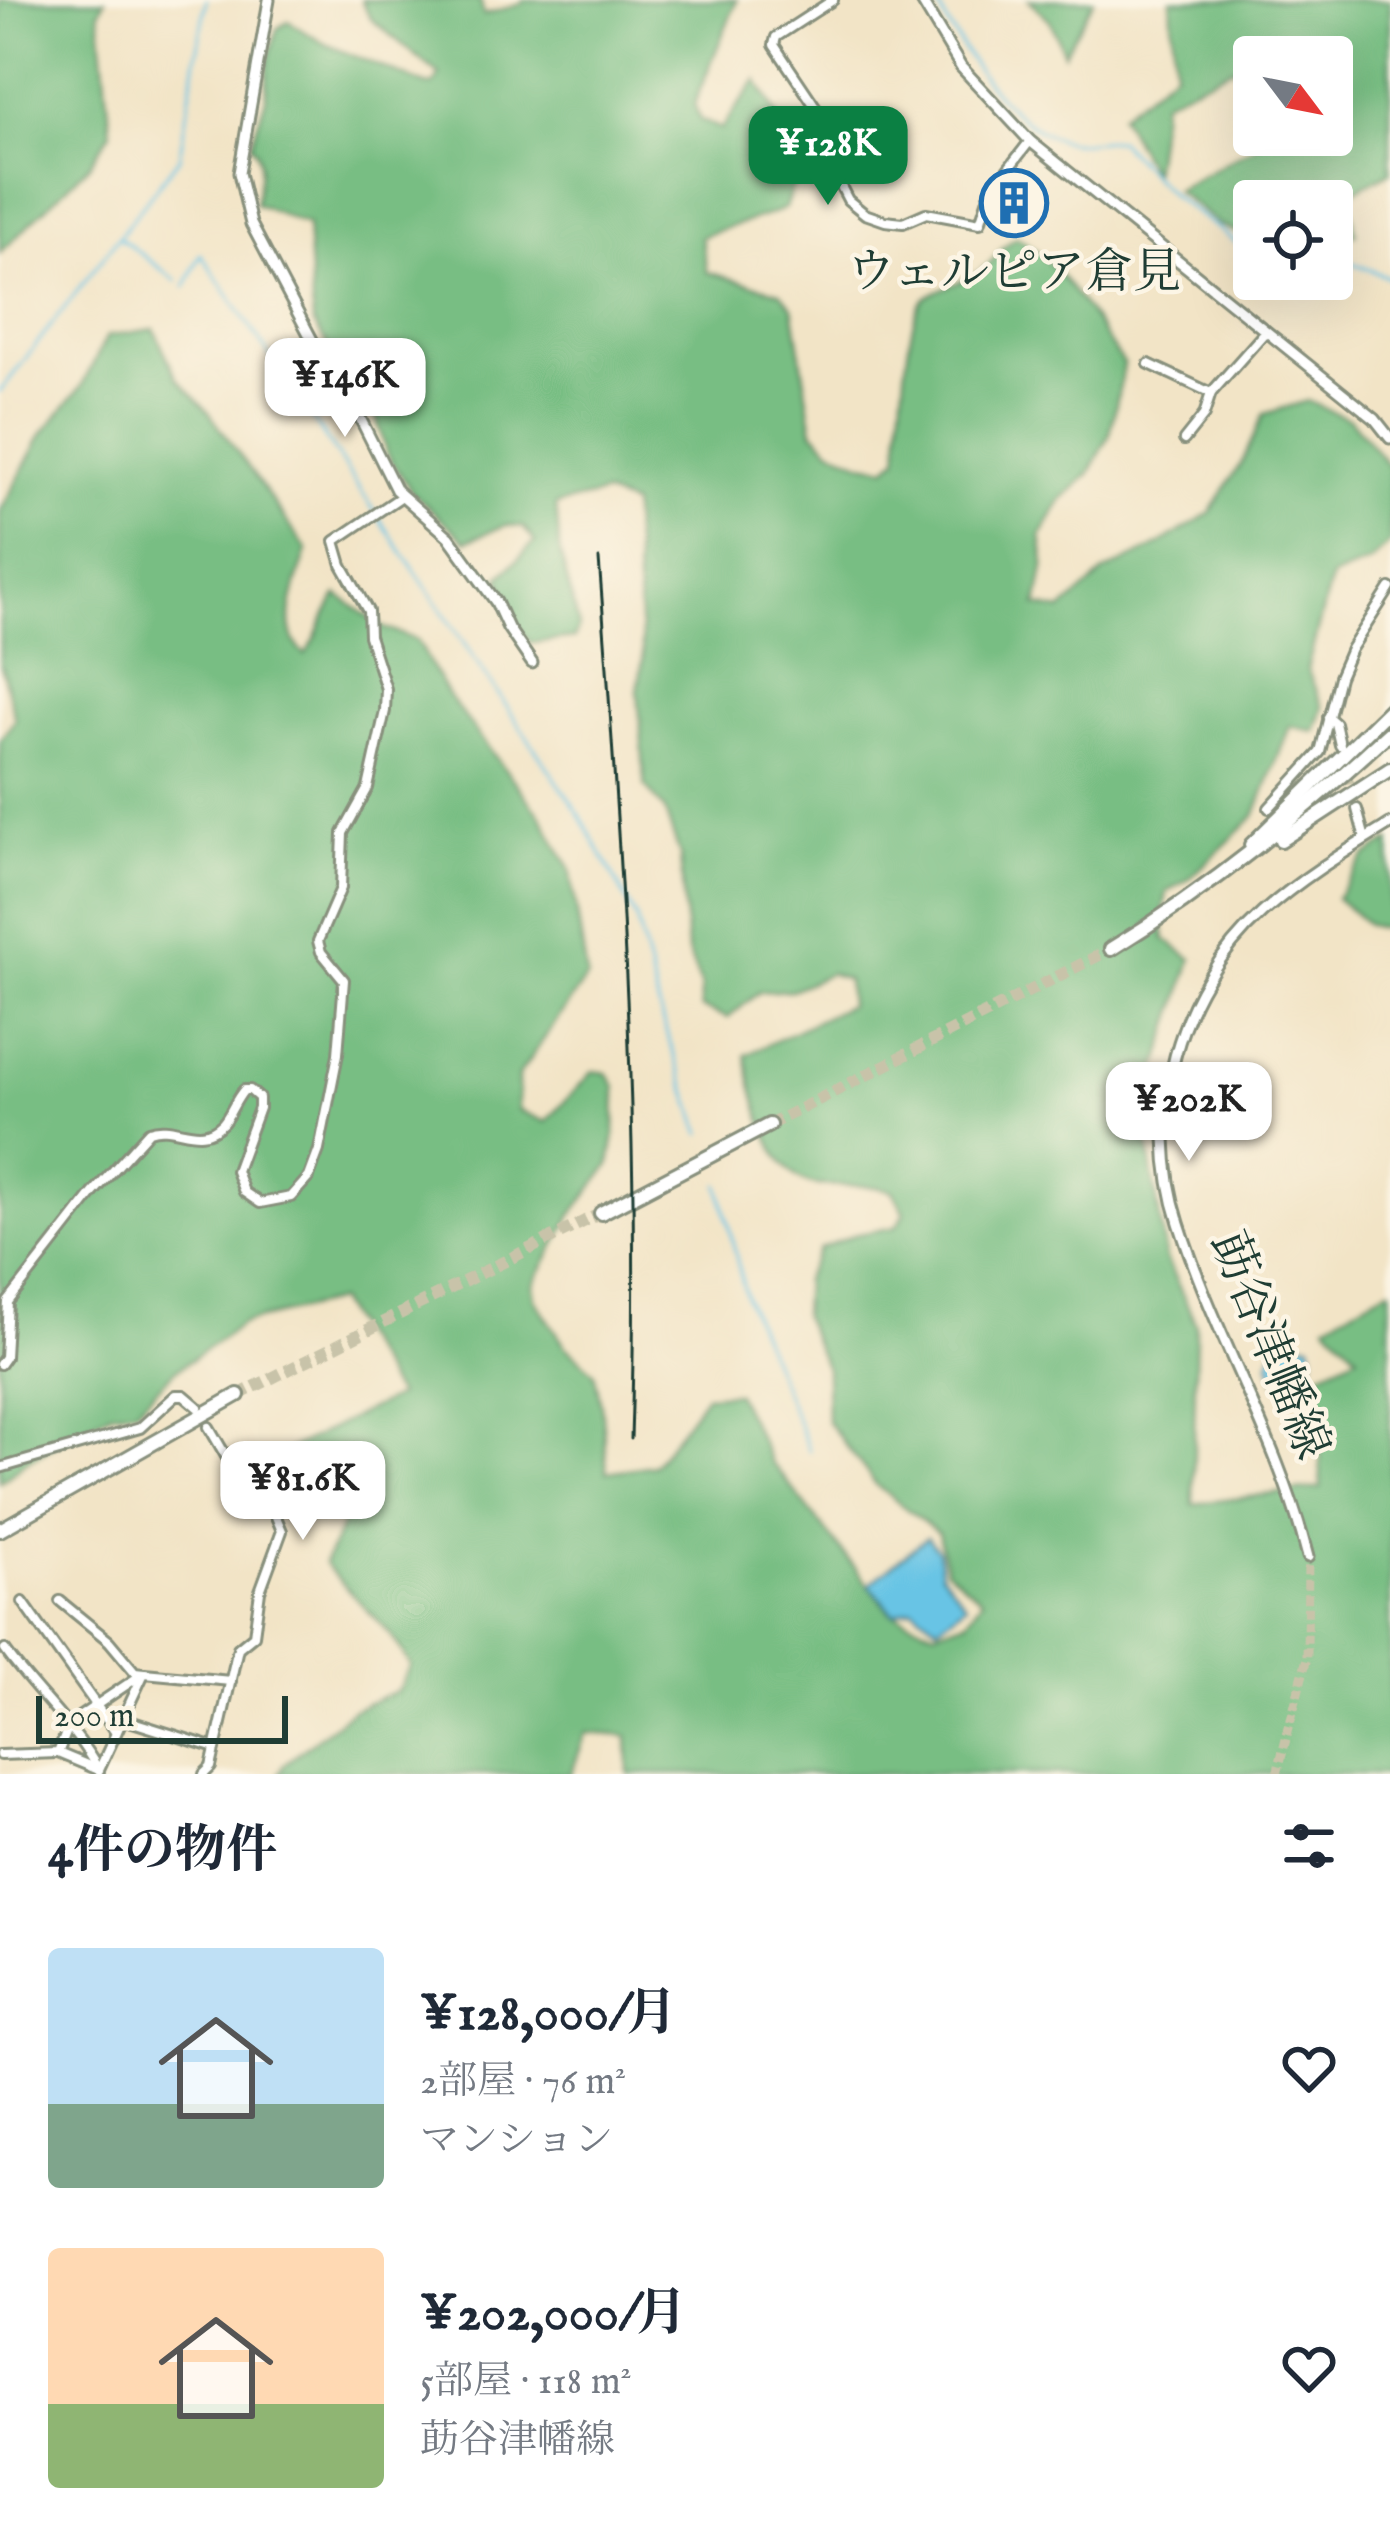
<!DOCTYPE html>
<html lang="ja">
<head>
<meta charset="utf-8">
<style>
  body { margin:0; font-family:"IM FELL English","Noto Serif JP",serif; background:#f6f6f7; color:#1f2937; height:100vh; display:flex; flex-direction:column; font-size:45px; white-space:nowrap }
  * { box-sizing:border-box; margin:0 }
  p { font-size:39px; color:#747a83 }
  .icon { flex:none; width:66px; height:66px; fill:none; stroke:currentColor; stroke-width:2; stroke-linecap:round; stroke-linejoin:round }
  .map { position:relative; height:1774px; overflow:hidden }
  .side { display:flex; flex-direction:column; background:#fff; flex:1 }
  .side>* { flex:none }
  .needle { width:78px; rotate:122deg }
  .tools { position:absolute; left:1233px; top:36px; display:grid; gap:24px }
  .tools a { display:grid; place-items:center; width:120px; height:120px; border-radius:12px; background:#fff; box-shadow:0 12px 48px #0002; font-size:60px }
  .scale { position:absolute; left:36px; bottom:30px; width:252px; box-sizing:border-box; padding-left:12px; border:6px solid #1f3d34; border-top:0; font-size:33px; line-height:42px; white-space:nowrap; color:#1f3d34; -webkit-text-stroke:9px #fcf5e5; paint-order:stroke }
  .price { position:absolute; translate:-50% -102px; padding:0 27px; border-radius:24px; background:#fff; color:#222; font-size:39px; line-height:78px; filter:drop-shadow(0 3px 6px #0008) }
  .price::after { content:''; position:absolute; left:50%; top:72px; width:36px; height:27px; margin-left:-18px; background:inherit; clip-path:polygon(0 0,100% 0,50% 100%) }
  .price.on { background:#0b8043; color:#fff }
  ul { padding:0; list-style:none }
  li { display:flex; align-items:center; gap:36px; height:300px; padding:0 48px }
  li span { display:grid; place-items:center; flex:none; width:336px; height:240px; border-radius:12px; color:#555 }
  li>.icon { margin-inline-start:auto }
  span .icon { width:144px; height:144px; fill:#fffc; stroke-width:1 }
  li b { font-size:51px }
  h2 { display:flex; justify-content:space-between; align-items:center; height:144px; padding:0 48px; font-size:51px }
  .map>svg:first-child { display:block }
  .forest { fill:#78be83; stroke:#4c7e5c; stroke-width:3 }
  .water { fill:#67c4e5; stroke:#43808c; stroke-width:3 }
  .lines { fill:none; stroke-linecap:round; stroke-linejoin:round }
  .stream { stroke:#67c4e5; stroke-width:3 }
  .minor-tunnel { stroke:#c8c3a9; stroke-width:8; stroke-dasharray:8 4; stroke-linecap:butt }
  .secondary-tunnel { stroke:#c8c3a9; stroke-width:9; stroke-dasharray:9 4.5; stroke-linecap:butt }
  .trunk-tunnel { stroke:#c8c3a9; stroke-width:12; stroke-dasharray:12 6; stroke-linecap:butt }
  .minor-casing { stroke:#88907d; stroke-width:14 }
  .tertiary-casing { stroke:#88907d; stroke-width:15 }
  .secondary-casing { stroke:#88907d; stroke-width:15 }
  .trunk-casing { stroke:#88907d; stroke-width:18 }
  .minor { stroke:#fff; stroke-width:8 }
  .tertiary { stroke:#fff; stroke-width:9 }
  .secondary { stroke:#fff; stroke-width:9 }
  .trunk { stroke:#fff; stroke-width:12 }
  .rail { stroke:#1f3d34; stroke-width:3 }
  .labels { text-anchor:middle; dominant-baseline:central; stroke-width:9; stroke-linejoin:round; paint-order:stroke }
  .poi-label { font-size:48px; fill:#1f3d34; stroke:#fcf5e5 }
  .street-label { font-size:48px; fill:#1f3d34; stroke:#fcf5e5 }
</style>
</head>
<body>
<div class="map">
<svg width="1390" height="1774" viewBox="0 0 1390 1774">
  <rect width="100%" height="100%" fill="#fcf5e5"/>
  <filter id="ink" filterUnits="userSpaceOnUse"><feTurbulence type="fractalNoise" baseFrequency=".00833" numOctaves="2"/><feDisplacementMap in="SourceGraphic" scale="24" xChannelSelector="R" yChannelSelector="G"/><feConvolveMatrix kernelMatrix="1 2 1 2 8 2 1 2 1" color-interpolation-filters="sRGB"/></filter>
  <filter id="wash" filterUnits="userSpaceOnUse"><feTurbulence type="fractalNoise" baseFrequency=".004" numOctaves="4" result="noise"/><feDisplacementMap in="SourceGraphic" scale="48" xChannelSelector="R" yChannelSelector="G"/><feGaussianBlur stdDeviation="2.7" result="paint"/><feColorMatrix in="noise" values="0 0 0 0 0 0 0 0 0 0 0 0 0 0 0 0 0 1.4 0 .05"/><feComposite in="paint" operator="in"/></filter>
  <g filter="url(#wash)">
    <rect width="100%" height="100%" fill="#f2e4c6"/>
    <g class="forest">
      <path d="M0,0h105l-6,12 12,120 -22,33 -89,88z"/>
      <path d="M361,0h119l4,15 39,-12v-3h214l-43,104 6,16 21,9 36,-49 45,79 -17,49c-27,13 -56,17 -84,29l6,35 73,20 13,15 20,124 19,18 31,14 24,4 11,-9c3,-32 7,-141 26,-159 10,-10 43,-17 59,-30 13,-10 19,-24 34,-32 46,29 76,85 107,128l-14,69 -21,40 -28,27 -20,35 4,27 -8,43 24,5 44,-39 54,-27 51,-32 34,-55 20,-44 43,-13 43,18 40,49v75l-20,19 -39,16 -24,91 16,39 -8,23 -25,-5 -35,90 -66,63 -22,13 -5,27 3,20 27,20 -49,154 23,146 30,65 -3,180 128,-16 -2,-115 39,-18 -32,-32 64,-35v486h-761l-1,-38 -42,-3 -15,41h-292l5,-10 70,-55 43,-18 14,-25 -20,-31 -67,-71 27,-58 -44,-25 -42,10 -8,-26 140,-69 -60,-95 -94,22 -68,48 -39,38 -25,3 -86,50 -25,20v-742l15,-21 -15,-58v-149l43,-79 39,-47 25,-50 47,-7 23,49 31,33 99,139c-9,33 -32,78 -2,105 16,-19 17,-42 33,-60l46,33 33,12 31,56 94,121 28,52 17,108 -69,99v34l28,12 47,-51 14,2 9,14 -1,47 -5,31 -38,50 -39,70 2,14 30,46 29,27 7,32 6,68 47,-7 52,-70 30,-2 35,69 120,151 44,18 32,-11 15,-21 -36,-30 -8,-36 -60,-46 -51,-66 -1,-53 -24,-52 2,-36 15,-31 34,-14 43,-8 9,-14 -12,-22c-26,-9 -46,-4 -74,-6 -48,-2 -66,-91 -73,-130l103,-50 -2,-25 -17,-7 -38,17 -33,2 -31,26 -27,-10v-23l-14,-35 -7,-95 -16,-46 -19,-23 -7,-96 5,-31 -12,-154 -27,-11 -48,11 4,49 19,73 -5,11 -43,5 -15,-16 -16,-50 35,-35 -12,-15 -17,-2 -40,16 -54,-49 -26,-40 -12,-43 -14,-15 -47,-71 -6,-98 -52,-21c3,-20 11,-44 -4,-60l15,-46 2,-36 9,-33 11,-8 37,23 100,41 8,1 7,-11 -69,-56z"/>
      <path d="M1029,0h65l-30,53 -14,-33z"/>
      <path d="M1171,0h219v172l-42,22 8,40 -24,7v-40h-78v38l-34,-13 -45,-36 93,-51 -1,-4h65v-78h-78v51l-20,-41 -72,34 -10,73 -32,-59 55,-45z"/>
      <path d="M1390,841v89l-22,-5 -32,-27 29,-41z"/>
    </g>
    <g class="water">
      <path d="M1299,1341l12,2c6,18 0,27 -10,43l-10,2 -15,-8 -7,-19 5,-12z"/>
      <path d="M927,1537l11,13 3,23 25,31 -28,22 -25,-18 -19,6 -25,-30z"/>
    </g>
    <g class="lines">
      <g class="stream">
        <path d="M935,0c27,51 69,121 126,140 17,6 39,-1 57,0l54,56 82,59"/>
        <path d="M119,237l58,44"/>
        <path d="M1332,261h16l42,17"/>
        <path d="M185,287l16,-33 379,561 56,103 27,105 39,111"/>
        <path d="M0,392l179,-234 27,-158"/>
        <path d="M719,1185l27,113 63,152"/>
      </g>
    </g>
  </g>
  <g filter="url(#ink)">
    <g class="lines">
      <path class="minor-tunnel" d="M1342,752l15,57"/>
      <path class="secondary-tunnel" d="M1277,1774l30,-116 1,-101"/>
      <g class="trunk-tunnel">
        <path d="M769,1125l342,-176"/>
        <path d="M238,1395l363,-182"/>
      </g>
      <g class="minor-casing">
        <g id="minor">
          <path d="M833,0l-57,37 -2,8 53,79 4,43 17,33 17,14 20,7 18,2 23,-10 54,10 10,-31 40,-51"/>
          <path d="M1149,364l62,29 55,-62"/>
          <path d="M1184,440l20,-25 7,-22"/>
          <path d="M1328,717l7,6 5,22"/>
          <path d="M1269,808l51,-56 19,-75 12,-28 39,-61"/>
          <path d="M1357,809l8,30"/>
          <path d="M0,1364l5,-7 3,-55 85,-109 56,-62c26,-10 50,17 74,-8 8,-9 12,-23 21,-33h6l9,8v10l-23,63 8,21 16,11 31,-6 18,-20 10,-27 19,-96 6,-74 -23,-28 -3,-11 23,-53 2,-55 25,-45 17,-77 1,-22 -17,-53 -1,-25 -26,-46 -7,-24 67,-45"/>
          <path d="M0,1468l140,-40 36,-33h8l14,12"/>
          <path d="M23,1602l93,131"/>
          <path d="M5,1650c31,43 69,75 94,121"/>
          <path d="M123,1719l92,29"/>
          <path d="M58,1753l41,17 45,-97 -9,-1 -26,-31 -49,-40"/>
          <path d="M0,1755l58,-2 12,-30 74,-50 87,8"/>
          <path d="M204,1774l7,-7 27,-119 16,-13 6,-44 22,-60 -8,-19 -22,-11 -43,-74"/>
        </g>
      </g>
      <g class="tertiary-casing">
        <path id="tertiary" d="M269,0l-30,173 12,51 69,131 28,39 48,96 53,47 47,65 12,26 24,35"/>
      </g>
      <g class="secondary-casing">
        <g id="secondary">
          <path d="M921,0l40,67 69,74 345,278 15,19"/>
          <path d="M1308,1557c-29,-116 -93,-220 -129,-334 -35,-109 -3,-233 83,-310 39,-35 84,-62 128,-89"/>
        </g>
      </g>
      <g class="trunk-casing">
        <g id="trunk">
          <path d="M1281,840l109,-71"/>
          <path d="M1251,845l139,-136"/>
          <path d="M1111,949c102,-62 191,-136 279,-217"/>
          <path d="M601,1213l168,-88"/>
          <path d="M0,1530l238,-135"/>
        </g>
      </g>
      <use href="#minor" class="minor"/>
      <use href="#tertiary" class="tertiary"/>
      <use href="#secondary" class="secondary"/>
      <use href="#trunk" class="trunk"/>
      <path class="rail" d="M599,559c22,293 42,586 32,880"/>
    </g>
  </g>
  <defs>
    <g id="building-ring" transform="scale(3.45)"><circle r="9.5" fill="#fcf5e5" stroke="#1f6fb2" stroke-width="1.5"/><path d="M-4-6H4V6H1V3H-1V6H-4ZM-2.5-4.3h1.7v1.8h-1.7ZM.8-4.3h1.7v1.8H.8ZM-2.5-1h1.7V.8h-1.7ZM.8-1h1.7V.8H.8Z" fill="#1f6fb2"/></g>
  </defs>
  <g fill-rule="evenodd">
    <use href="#building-ring" x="1014" y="203"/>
  </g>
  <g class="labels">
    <g class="poi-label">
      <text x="1014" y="274">ウェルピア倉見</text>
    </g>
    <g class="street-label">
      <text transform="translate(1268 1346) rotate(68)">莇谷津幡線</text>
    </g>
  </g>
</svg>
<div class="tools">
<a><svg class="needle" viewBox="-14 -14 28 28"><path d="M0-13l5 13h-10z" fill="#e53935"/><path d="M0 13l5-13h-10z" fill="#747a83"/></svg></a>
<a><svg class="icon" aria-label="locate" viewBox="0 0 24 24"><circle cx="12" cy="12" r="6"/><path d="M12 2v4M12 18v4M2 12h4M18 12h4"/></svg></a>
</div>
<div class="scale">200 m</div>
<b class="price on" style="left:828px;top:208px">¥128K</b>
<b class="price" style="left:345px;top:440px">¥146K</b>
<b class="price" style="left:1189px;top:1164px">¥202K</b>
<b class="price" style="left:303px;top:1543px">¥81.6K</b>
</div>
<section class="side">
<h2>4件の物件<svg class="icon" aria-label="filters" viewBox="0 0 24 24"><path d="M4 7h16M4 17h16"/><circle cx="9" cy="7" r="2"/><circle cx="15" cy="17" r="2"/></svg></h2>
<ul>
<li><span style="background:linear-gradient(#bfe0f5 65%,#7fa58c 0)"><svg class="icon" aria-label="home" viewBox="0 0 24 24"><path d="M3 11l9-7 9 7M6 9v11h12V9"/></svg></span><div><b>¥128,000/月</b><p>2部屋 · 76 m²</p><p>マンション</p></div><svg class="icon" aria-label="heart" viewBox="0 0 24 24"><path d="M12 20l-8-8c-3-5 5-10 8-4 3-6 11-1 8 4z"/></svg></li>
<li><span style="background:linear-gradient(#ffd9b3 65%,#8fb573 0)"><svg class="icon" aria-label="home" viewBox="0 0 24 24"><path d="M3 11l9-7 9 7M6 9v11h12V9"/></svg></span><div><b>¥202,000/月</b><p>5部屋 · 118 m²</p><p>莇谷津幡線</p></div><svg class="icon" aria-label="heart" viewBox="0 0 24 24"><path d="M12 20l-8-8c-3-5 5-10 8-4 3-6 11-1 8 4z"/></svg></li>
</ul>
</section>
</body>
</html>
